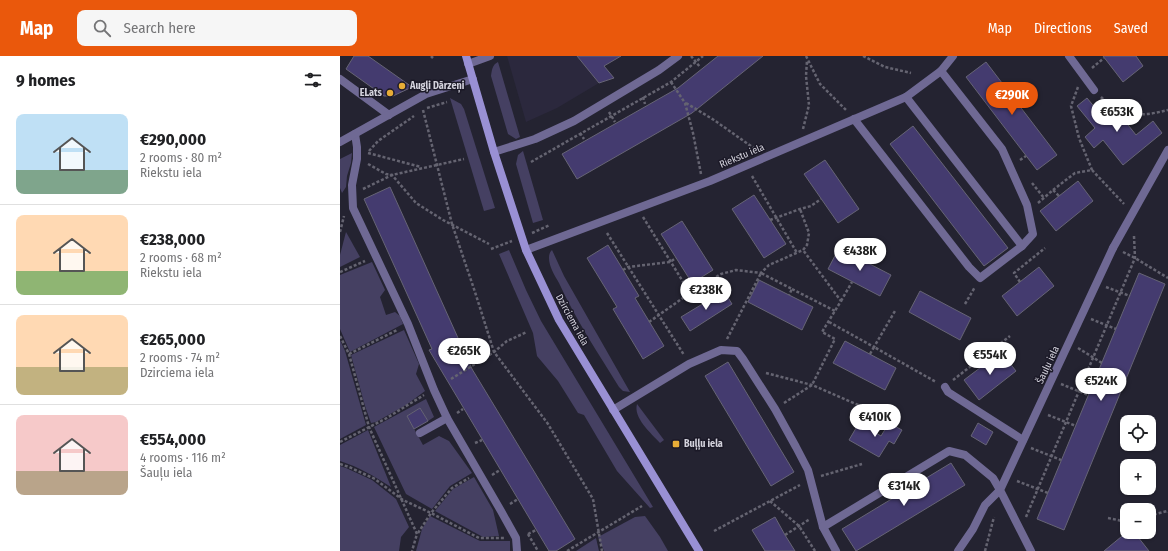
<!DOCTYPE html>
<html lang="en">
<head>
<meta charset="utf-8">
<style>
  body { margin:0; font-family:"Fira Sans Condensed",sans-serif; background:#f6f6f6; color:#202124; height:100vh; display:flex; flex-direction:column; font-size:15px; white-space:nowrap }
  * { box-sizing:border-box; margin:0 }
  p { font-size:13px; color:#757577 }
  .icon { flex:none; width:22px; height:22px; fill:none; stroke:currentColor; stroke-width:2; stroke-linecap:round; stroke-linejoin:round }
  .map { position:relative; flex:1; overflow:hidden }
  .side { display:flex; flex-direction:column; background:#fff; width:340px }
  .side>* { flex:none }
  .buttons { position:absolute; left:780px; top:359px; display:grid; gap:8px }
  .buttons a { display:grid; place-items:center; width:36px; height:36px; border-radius:8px; background:#fff; box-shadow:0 1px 3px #0004; font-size:20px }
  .price { position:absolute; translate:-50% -34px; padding:0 9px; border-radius:14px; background:#fff; color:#222; font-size:13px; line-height:26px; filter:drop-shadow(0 1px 2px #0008) }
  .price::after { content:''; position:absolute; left:50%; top:24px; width:12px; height:9px; margin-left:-6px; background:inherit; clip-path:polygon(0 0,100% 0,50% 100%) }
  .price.active { background:#ea580c; color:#fff }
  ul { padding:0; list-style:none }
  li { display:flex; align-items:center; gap:12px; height:100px; padding:0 16px }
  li+li { border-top:1px solid #e0e0e0 }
  li span { display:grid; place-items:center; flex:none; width:112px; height:80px; border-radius:8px; color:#555 }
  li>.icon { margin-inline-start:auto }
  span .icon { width:48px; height:48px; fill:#fffc; stroke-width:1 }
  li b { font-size:17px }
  h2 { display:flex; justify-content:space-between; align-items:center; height:48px; padding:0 16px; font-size:17px }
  header { display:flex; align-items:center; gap:24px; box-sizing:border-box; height:56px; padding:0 20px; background:#ea580c; color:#fff }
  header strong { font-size:19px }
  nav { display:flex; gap:22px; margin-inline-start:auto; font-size:14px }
  .search { width:280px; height:36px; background:#f6f6f6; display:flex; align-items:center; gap:10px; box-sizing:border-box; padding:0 14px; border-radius:8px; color:#757577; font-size:15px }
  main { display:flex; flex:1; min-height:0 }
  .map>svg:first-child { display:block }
  .built { fill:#2b283d }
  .green { fill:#454062 }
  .building { fill:#443b6f; stroke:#666475 }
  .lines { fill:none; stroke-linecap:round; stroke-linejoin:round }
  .path { stroke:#656471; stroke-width:2.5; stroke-dasharray:3 2; stroke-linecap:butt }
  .lane { stroke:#6f6994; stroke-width:8 }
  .street { stroke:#6f6994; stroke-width:8 }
  .secondary { stroke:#9990d4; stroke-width:8 }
  .poi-dot { fill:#e7ac37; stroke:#1b1927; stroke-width:1.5 }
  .labels { text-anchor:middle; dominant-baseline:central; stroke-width:3; stroke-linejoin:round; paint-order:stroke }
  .poi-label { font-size:10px; font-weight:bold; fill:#d4d3dd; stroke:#1b1927; text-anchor:start }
  .street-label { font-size:10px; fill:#d4d3dd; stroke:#1b1927 }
</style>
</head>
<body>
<header>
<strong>Map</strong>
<div class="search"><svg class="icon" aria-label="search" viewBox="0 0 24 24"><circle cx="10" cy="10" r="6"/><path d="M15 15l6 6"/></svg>Search here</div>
<nav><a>Map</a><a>Directions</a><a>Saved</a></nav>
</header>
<main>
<section class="side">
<h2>9 homes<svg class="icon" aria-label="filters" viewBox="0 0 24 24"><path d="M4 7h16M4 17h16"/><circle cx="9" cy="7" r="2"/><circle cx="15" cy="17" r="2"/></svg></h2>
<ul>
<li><span style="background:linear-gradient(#bfe0f5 70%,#7fa58c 0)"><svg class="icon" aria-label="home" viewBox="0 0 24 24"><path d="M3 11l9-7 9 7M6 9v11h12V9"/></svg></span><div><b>€290,000</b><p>2 rooms · 80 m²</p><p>Riekstu iela</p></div></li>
<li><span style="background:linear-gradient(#ffd9b3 70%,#8fb573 0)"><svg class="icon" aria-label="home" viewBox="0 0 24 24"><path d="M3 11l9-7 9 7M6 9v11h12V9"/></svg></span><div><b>€238,000</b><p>2 rooms · 68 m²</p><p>Riekstu iela</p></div></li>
<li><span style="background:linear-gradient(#ffd9b3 65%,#c2b280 0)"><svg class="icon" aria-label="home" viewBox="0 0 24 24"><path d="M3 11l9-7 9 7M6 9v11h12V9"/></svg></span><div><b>€265,000</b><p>2 rooms · 74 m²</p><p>Dzirciema iela</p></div></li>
<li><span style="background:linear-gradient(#f6c9c9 70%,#b9a48a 0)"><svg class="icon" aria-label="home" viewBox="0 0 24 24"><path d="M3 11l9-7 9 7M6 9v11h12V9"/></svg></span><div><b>€554,000</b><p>4 rooms · 116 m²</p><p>Šauļu iela</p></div></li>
</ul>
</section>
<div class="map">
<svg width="828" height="495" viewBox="0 0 828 495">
  <rect width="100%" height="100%" fill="#242331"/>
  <path class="built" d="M167,0h70l22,27 -42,25 -31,14z"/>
  <g class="green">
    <path d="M158,6l22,75 -4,2 -8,-5 -17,-58c1,-6 1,-11 7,-14z"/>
    <path d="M110,42l11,6 3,5 31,99 -11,3z"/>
    <path d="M183,95l20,69 -10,3 -17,-59 2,-9z"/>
    <path d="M12,97l-1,10 -4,13 -1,11 -4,6 -2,-5v-29z"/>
    <path d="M6,176l14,25 -20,10v-12z"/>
    <path d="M169,194l17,40 15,31 112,186 -3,1 -33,-37 -33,-56 -6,-2 -20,-32 -21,-25 -4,-23 -34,-79z"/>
    <path d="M212,194l12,26 66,116 -7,-1 -4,-4c-21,-34 -43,-67 -60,-104 -4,-7 -10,-16 -10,-25 0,-4 1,-6 3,-8z"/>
    <path d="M32,206l13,28 -5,7 6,18 9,-3 5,4 3,8 -53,28 -10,-23v-54z"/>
    <path d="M64,274l15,34 -3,10 9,17 -19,14 -30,17 -5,1 -6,-17 -14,-51z"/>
    <path d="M0,284l5,11 21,74 -26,14z"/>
    <path d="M86,343l8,18 -6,4 -8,-13 -13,8 16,29 16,-9 10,5 23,32 -22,13 -18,23 -26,-15 -32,-67z"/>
    <path d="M297,348l27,36 -4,3c-9,-10 -27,-25 -23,-39z"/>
    <path d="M28,374l23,57c-17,-11 -32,-20 -51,-26v-16z"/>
    <path d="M0,410l6,2 26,12 24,19 13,28 -8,10 -2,14h-59z"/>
    <path d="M134,421l19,33 6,26 -16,1 -48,-26 18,-22z"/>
    <path d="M90,460l50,25h30v10h-94l6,-22z"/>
    <path d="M305,460l15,21 8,14h-64l-6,-14 37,-20z"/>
    <path d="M256,482l3,13h-23z"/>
  </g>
  <g class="building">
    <path d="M14,0h14l44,31 -19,9h-9l-38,-27z"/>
    <path d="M237,0h44l-17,10 10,12 -15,5z"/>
    <path d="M378,0h45l-71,57 -115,66 -15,-25 116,-66z"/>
    <path d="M763,0h33l7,10 -20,16z"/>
    <path d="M646,6l71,93 -20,15 -71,-93z"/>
    <path d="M747,42l18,22 12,-9 19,24 17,-14 9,12 -39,32 -20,-25 -9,8 -9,-11 10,-9 -18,-22z"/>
    <path d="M573,70l95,122 -24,18 -94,-122z"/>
    <path d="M485,104l34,49 -21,14 -34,-49z"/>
    <path d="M738,125l15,20 -37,30 -16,-20z"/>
    <path d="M50,131l82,182 103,170 -19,12h-7l-120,-201 3,-1 -68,-150z"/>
    <path d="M414,139l32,49 -22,14 -32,-49z"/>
    <path d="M342,165l31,49 -21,13 -31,-49z"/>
    <path d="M268,189l31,51 -4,2 29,48 -21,13 -30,-50 4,-2 -30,-49z"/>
    <path d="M499,192l52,27 -11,21 -52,-27z"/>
    <path d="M699,211l15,19 -37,30 -15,-20z"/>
    <path d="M799,217l26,11 -101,246 -27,-11z"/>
    <path d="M419,224l54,27 -11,23 -54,-28z"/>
    <path d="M384,235l8,13 -42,27 -9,-14z"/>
    <path d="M580,235l51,27 -11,22 -51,-28z"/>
    <path d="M505,285l51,27 -11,22 -52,-27z"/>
    <path d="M661,296l15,19 -37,29 -15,-20z"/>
    <path d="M388,306l66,110 -23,14 -66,-110z"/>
    <path d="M80,352l8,13 -14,8 -7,-13z"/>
    <path d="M519,367l22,13 8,-13 13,7 -8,14 -5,-3 -10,16 -30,-17z"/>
    <path d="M638,367l15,9 -7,13 -15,-9z"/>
    <path d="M611,407l14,22 -109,66 -14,-22z"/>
    <path d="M435,461l10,18 10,16h-30l-13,-21z"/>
    <path d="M787,476h7l15,19h-45z"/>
  </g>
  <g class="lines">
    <g class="path">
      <path d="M91,0l2,2"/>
      <path d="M351,0l9,11"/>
      <path d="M466,0l14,28 27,27"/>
      <path d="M523,0l22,11 26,6"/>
      <path d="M752,12l12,-10"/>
      <path d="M331,26l14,21 8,30 8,41"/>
      <path d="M738,31l-7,19 8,32 13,32"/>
      <path d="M303,41l2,7"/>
      <path d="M761,41c9,9 26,15 38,17 9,1 20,-2 29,-4"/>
      <path d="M346,47l28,17 41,29"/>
      <path d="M87,52l20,-6"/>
      <path d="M83,54l29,114 23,68 19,60 54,72 45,75 9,52"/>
      <path d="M269,56l6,10"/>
      <path d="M463,73l6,-24 -3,-29 1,-16"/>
      <path d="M240,77l4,6"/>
      <path d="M29,95l9,-10 36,-25"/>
      <path d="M28,97l53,14"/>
      <path d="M680,104l6,-4"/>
      <path d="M191,106l140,-80 32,-26"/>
      <path d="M28,108l18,10 6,1 24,28 27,17 46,24"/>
      <path d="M412,120l45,77"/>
      <path d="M692,127l12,15"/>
      <path d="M23,133l29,-14 72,-16"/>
      <path d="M713,134l22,-17 17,-3 32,34"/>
      <path d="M698,147l15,-13 6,6"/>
      <path d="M303,161l47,76 31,-19 15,-4 25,3 8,-8 34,-15 4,-5 2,-12 -9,-24"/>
      <path d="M430,164l30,-11 11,-3 10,-7"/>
      <path d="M0,176l4,-16"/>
      <path d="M192,177l18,-8"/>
      <path d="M267,177l77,122"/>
      <path d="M151,193l21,-8"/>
      <path d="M783,196l12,6 33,20"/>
      <path d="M283,214l5,-3 42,-5 6,-4"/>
      <path d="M0,216l25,-11"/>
      <path d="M680,226l-6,-9 31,-25"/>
      <path d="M766,231l24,9"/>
      <path d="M452,233l43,22"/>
      <path d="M501,245l11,-19"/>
      <path d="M625,248l10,-17"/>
      <path d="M751,263l25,10"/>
      <path d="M309,266l41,-29"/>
      <path d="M489,266l45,25 21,-36"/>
      <path d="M0,280l9,18 20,73 48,107 -5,17"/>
      <path d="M387,283l34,-66 31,16 -3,6"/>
      <path d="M738,292l24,15"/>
      <path d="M9,298l48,-24"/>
      <path d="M530,298l4,-7 62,35"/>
      <path d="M638,305l5,5"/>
      <path d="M426,317l46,12 81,35"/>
      <path d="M111,323l43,-27 13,-11 20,-9"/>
      <path d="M613,324l57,-44"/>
      <path d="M721,328l27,11"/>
      <path d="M444,347l28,-18 23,-46 -13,-7 19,-31 -38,-51"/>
      <path d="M117,357l6,-4"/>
      <path d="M708,359l28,11"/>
      <path d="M0,386l45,-23 39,-24"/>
      <path d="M135,387l7,-3"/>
      <path d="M691,392l30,12"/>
      <path d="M0,408l9,3 26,12 28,21 28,13 48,25h25"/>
      <path d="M152,419l8,-5"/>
      <path d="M481,420l41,-12"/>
      <path d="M677,425l31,12"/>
      <path d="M430,445l29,25 16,25"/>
      <path d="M170,448l8,-5"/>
      <path d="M809,460l18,-5 1,1"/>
      <path d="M686,461l109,-259 -1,-22"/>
      <path d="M768,462l19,4"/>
      <path d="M374,475l86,-46"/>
      <path d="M78,477l13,-20 21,-25 17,-10"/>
      <path d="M188,478l10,17"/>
      <path d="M188,478l8,-4"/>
      <path d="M445,479l25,-16"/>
      <path d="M227,495l75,-45"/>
      <path d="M645,495l9,-34"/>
    </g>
    <g class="lane">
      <path d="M729,0l25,34"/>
      <path d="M601,15l61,78 25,56 6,29 -11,12"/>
      <path d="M514,63l115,148 11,11 42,-32 -116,-149"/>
      <path d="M15,78l2,13v12l-5,26 1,23 55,116 26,66 13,28 54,93 15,27 1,13"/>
      <path d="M154,96l41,-13 39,-18 85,-51 19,-14"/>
      <path d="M773,192l55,-98"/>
      <path d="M605,331l3,5 75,48"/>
      <path d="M273,354l76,-46 32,-14 16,1 6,8 32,50 21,38 12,23 15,57 13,24"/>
      <path d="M80,377l27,-15"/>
      <path d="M483,471l126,-76 16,4 28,23 7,12 -15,15 -12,24 -15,22"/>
    </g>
    <g class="street">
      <path d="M128,8l22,-8"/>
      <path d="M0,23l49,36"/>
      <path d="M0,86l86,-48 47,-15"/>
      <path d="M186,194l184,-69 196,-84 35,-26 12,-15"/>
      <path d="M691,495l-31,-61 113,-242"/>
    </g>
    <path class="secondary" d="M126,0l28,96 32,98 33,70 140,231"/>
  </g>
  <g class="poi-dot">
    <circle cx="62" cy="30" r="4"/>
    <circle cx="50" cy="37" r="4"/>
    <rect x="332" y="384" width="8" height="8" rx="2"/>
  </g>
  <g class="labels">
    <g class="poi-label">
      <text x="70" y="30">Augļi Dārzeņi</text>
      <text x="42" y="37" text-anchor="end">ELats</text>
      <text x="344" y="388">Buļļu iela</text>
    </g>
    <g class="street-label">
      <text transform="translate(402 100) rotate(-23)">Riekstu iela</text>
      <text transform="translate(232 264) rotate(61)">Dzirciema iela</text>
      <text transform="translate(708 309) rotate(-65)">Šauļu iela</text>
    </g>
  </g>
</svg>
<div class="buttons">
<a><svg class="icon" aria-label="locate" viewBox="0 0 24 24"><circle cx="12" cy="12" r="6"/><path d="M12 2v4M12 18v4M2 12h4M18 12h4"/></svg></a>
<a>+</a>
<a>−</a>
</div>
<b class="price active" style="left:672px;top:60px">€290K</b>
<b class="price" style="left:777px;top:77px">€653K</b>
<b class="price" style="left:520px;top:216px">€438K</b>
<b class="price" style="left:366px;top:255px">€238K</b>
<b class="price" style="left:124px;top:316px">€265K</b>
<b class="price" style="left:650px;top:320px">€554K</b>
<b class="price" style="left:761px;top:346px">€524K</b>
<b class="price" style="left:535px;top:382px">€410K</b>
<b class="price" style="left:564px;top:451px">€314K</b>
</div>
</main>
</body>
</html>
